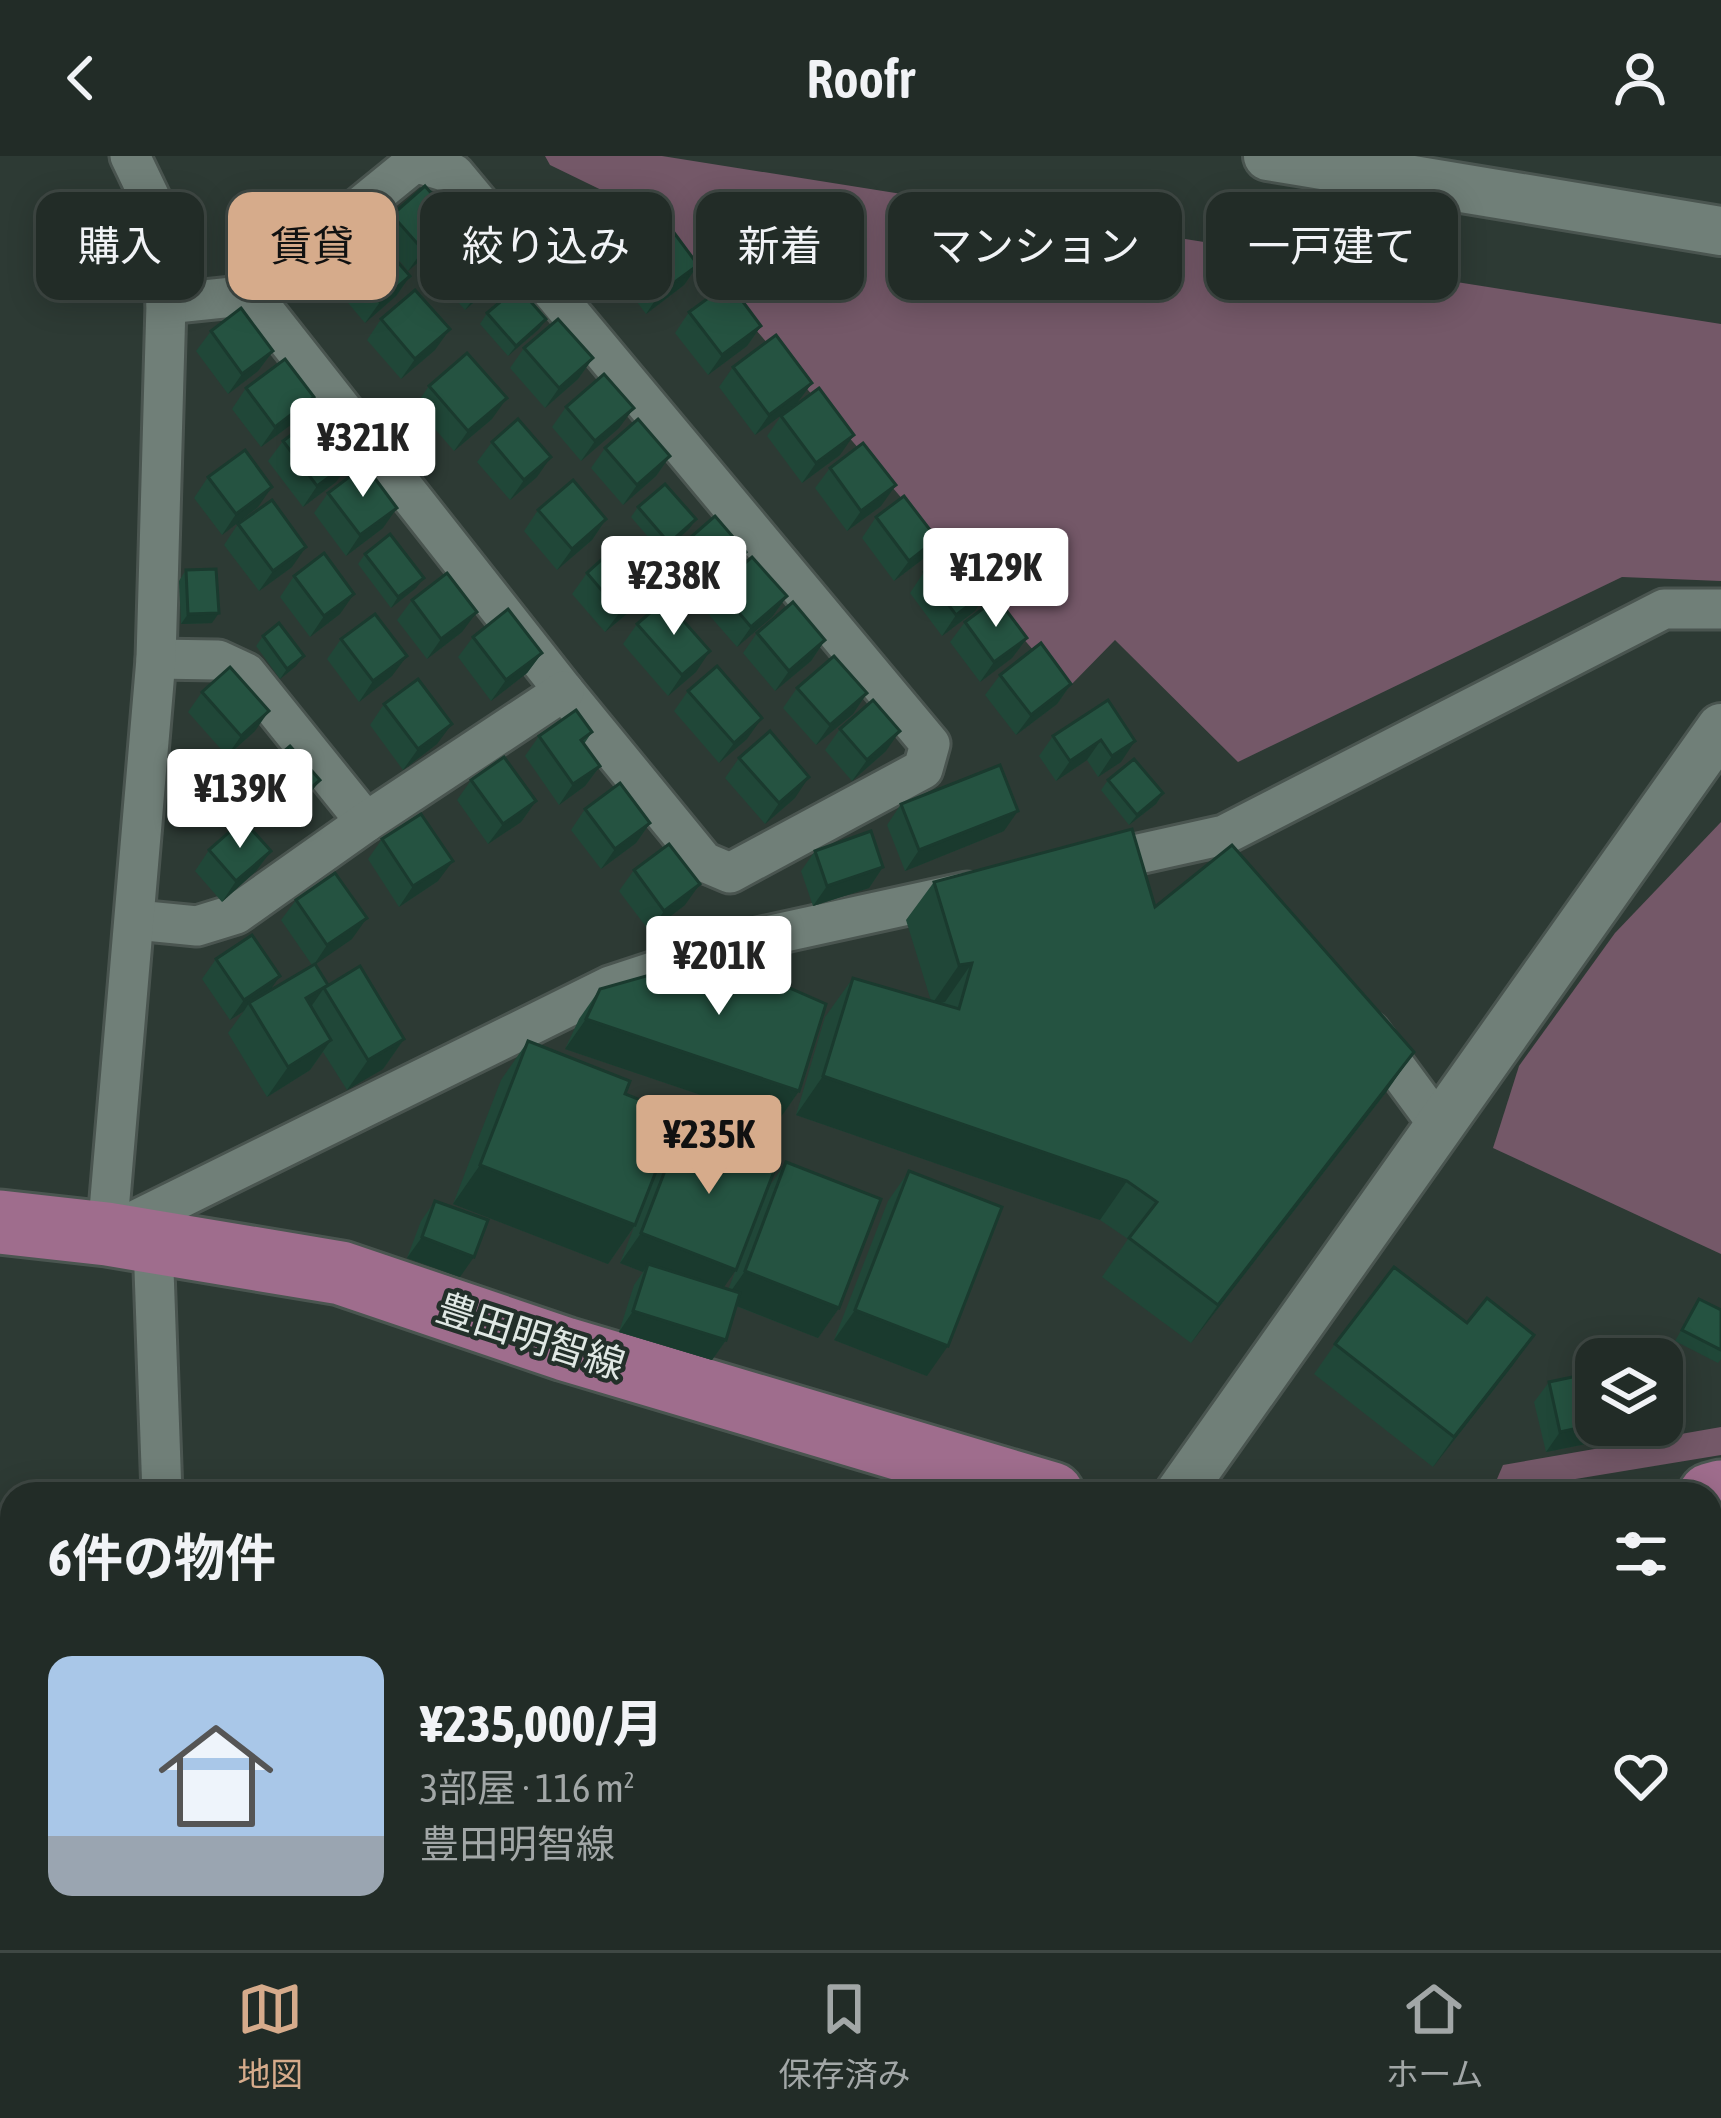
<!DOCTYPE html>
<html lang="ja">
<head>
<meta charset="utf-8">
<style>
  body { margin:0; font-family:"Asap Condensed","Noto Sans JP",sans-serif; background:#2a342f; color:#f1f3f6; height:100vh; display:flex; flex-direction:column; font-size:45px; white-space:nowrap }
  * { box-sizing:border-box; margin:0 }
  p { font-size:39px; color:#a2a7a7 }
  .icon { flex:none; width:66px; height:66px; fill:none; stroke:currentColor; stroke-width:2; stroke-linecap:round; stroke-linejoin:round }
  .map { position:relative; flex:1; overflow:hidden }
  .side { position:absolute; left:0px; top:1326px; width:1722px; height:468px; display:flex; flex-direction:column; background:#222c27; border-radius:36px 36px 0 0; box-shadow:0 6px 30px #0003,0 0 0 3px #3f4844 }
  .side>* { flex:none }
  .guide { position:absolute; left:36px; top:36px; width:1650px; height:108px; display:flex; gap:24px }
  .controls { position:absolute; left:1575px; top:1182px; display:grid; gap:24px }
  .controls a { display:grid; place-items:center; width:108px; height:108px; border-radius:24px; background:#222c27; box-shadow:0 6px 30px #0003,0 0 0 3px #3f4844; font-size:60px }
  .price { position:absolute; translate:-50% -102px; padding:0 27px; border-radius:12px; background:#fff; color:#222; font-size:39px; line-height:78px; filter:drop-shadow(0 3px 6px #0008) }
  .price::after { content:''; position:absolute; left:50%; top:72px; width:36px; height:27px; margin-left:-18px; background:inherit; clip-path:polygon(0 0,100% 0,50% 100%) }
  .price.active { background:#d6ab8b; color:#111 }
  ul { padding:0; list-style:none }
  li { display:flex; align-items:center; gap:36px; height:300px; padding:0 48px }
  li+li { border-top:3px solid #3f4844 }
  li span { display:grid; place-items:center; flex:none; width:336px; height:240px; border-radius:24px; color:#555 }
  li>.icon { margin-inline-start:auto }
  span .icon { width:144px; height:144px; fill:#fffc; stroke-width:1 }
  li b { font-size:51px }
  h2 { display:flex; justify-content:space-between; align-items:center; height:144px; padding:0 48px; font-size:51px }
  .chip { padding:0 42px; border-radius:24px; background:#222c27; box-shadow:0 6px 30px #0003,0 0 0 3px #3f4844; font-size:42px; line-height:108px }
  .chip.active { background:#d6ab8b; color:#111 }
  header { display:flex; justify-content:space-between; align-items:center; height:156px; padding:0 48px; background:#222c27; font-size:54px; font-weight:600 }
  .dock { display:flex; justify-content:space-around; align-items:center; height:168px; border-top:3px solid #3f4844; background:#222c27; font-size:33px; color:#a2a7a7 }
  .dock a { display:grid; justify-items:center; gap:6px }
  .dock .active { color:#d6ab8b }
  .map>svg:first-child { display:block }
  .green { fill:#745868 }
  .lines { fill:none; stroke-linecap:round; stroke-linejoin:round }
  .service-casing { stroke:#4a5550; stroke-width:27 }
  .minor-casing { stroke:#4a5550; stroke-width:45 }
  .tertiary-casing { stroke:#4a5550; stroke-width:54 }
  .primary-casing { stroke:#4a5550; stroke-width:69 }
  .service { stroke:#707f78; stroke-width:21 }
  .minor { stroke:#707f78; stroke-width:39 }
  .tertiary { stroke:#707f78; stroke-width:48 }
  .primary { stroke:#9f6d8d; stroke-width:63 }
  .wall { fill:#204738; fill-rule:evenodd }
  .shaded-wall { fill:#1a3a2e }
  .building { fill:#255341; stroke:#1a3a2e; stroke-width:3 }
  .labels { text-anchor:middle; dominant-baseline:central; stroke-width:9; stroke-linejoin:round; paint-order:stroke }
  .street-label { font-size:39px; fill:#e0e8e4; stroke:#23302a }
</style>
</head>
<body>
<header><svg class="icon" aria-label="back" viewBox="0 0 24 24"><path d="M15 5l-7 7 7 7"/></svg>Roofr<svg class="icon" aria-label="person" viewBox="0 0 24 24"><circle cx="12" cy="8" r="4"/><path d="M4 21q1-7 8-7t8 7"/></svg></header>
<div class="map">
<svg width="1721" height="1794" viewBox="0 0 1721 1794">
  <rect width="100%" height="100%" fill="#2d3a34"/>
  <g class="green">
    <path d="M545,0h117l1059,168v257l-99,-4 -384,185 -123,-122 -48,49 -408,-471 -109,-53z"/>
    <path d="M1721,666v432l-228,-106 26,-82 96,-133z"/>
    <path d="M1721,1271v28l-230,38 12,-28z"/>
  </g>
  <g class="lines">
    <g class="service-casing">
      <path id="service" d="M601,1794l3,-12"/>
    </g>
    <g class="minor-casing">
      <g id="minor">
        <path d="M166,148l86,-9 163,-133 39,12 476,570 -7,25 -193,104 -26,-11 -140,-171 -312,-396"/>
        <path d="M156,503l62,1 28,13 120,149"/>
        <path d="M1089,709l135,-30 440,-226h57"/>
        <path d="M136,764l61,6 39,-12 130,-92 198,-131"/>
        <path d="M1370,876l70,95"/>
        <path d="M112,1076l498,-246 143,-47 214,-47"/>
        <path d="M107,1078l49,-575 10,-355 -1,-75 -35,-73"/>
        <path d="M153,1086l9,252"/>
        <path d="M1710,1530l11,2"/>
        <path d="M305,1782l5,12"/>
        <path d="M984,1794l5,-12"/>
      </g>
    </g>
    <g class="tertiary-casing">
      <g id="tertiary">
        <path d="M1268,0l453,75"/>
        <path d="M1179,1338l542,-766"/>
      </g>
    </g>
    <g class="primary-casing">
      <g id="primary">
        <path d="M0,1066l107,12 234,39 224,76 487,145"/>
        <path d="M1710,1339l11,-3"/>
      </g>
    </g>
    <use href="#service" class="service"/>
    <use href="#minor" class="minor"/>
    <use href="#tertiary" class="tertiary"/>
    <use href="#primary" class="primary"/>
  </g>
  <g class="wall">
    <path d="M392,59l50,27 -34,29 -30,-36z"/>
    <path d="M450,99l46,28 -31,27 -30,-34z"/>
    <path d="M342,103l68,17 -14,20 -31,27 -37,-44z"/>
    <path d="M634,103l64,6 -14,20 -38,29 -26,-35z"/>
    <path d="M689,156l72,14 -14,20 -39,29 -33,-42z"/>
    <path d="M487,157l59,6 -7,10 -31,27 -28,-32z"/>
    <path d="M381,163l54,31 -34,29 -34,-39z"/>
    <path d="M211,175l62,20 -15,20 -30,23 -32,-43z"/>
    <path d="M524,192l69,10 -15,21 -33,29 -35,-40z"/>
    <path d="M733,211l79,16 -15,20 -42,32 -36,-48z"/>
    <path d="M429,230l63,33 -38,32 -39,-45z"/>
    <path d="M246,232l54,30 -39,29 -29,-38z"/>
    <path d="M566,251l53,21 -38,33 -29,-34z"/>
    <path d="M781,260l59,39 -38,28 -35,-47z"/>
    <path d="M283,285l68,20 -15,21 -33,25 -35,-46z"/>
    <path d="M492,286l45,35 -27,23 -33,-38z"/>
    <path d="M605,292l65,8 -14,20 -33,29 -32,-37z"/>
    <path d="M830,312l51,38 -34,25 -32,-43z"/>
    <path d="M208,321l50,30 -36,28 -28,-37z"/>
    <path d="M328,337l55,35 -37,28 -32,-43z"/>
    <path d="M638,351l58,12 -7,10 -27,24 -31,-36z"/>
    <path d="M538,354l68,9 -14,21 -35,30 -33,-39z"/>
    <path d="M876,361l47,42 -29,22 -32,-43z"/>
    <path d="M238,368l54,43 -33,24 -35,-46z"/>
    <path d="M683,388l49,29 -32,27 -31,-35z"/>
    <path d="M365,398l51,34 -25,20 -33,-44z"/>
    <path d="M186,414l26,53 -31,1 -2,-43z"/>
    <path d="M924,416l51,39 -33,25 -32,-43z"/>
    <path d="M587,417l67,9 -14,21 -35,29 -33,-38z"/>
    <path d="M294,420l46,38 -30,23 -30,-40z"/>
    <path d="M717,431l70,9 -15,21 -35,30 -34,-39z"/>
    <path d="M412,444l50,32 -35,27 -30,-39z"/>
    <path d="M965,466l62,16 -15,20 -32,24 -30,-40z"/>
    <path d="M637,468l59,48 -28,24 -45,-52z"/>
    <path d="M757,477l68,7 -14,21 -36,30 -32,-38z"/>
    <path d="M263,480l33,30 -16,13 -24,-33z"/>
    <path d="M473,481l69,16 -15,20 -36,28 -33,-44z"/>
    <path d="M341,483l51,37 -33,26 -32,-43z"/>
    <path d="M1000,519l71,9 -14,20 -41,31 -31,-40z"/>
    <path d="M797,532l70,5 -14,21 -37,31 -33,-37z"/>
    <path d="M688,535l59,48 -28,24 -45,-52z"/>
    <path d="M202,536l53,39 -28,25 -39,-44z"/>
    <path d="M1108,544l13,62 -23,15 -11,-17 -31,21 -17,-25 14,-20z"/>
    <path d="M384,548l53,40 -34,26 -33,-45z"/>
    <path d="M840,573l46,22 -34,30 -27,-31z"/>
    <path d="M592,576l-8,12 16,22 -15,20 -26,19 -34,-49 14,-20z"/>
    <path d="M739,602l56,40 -30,26 -40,-46z"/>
    <path d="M258,617l47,28 -31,27 -30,-35z"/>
    <path d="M471,624l65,21 -15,21 -33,22 -31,-44z"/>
    <path d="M1108,624l55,13 -7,11 -27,21 -28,-35z"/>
    <path d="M901,648l103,27 -99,40 -18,-46z"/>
    <path d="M585,653l65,14 -14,20 -35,26 -30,-39z"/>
    <path d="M382,683l56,42 -39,26 -31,-48z"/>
    <path d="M209,694l62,1 -15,20 -34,31 -27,-31z"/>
    <path d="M815,695l68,16 -14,21 -56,18 -12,-35z"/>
    <path d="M634,714l51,35 -35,27 -31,-41z"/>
    <path d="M934,726l221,25 232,184 -196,252 -89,-66 26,-38 -28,-19 -304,-105 29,-98 28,-39 78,23 -25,-81z"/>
    <path d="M296,744l56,39 -37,25 13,21 76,54 -21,30 -36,21 -24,-38 -13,18 -43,27 -39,-64 16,-22 -14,9 -28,-41 14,-20 53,32 43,-26 -31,-45z"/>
    <path d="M600,833l199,102 -21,30 -213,-72 14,-30z"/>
    <path d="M528,885l97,53 39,57 19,-27 83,67 20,-29 53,146 -21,30 -82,-32 -10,34 -14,20 -93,-28 15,-47 9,-13 -23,-9 14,-36 -26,37 -155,-60 48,-124zM746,1087l-18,47 -5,-2z"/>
    <path d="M909,1015l18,205 -93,-36 54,-139z"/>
    <path d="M435,1045l25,76 -53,-19 14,-37z"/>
    <path d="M1699,1143l22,11v49l-3,4 -43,-22z"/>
    <path d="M1335,1188l178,21 -80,102 -119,-93z"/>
    <path d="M1549,1226l91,51 -94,19 -12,-50z"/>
  </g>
  <g class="shaded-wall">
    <path d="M456,66l-14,20 -34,29 15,-21z"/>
    <path d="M511,107l-15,20 -31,27 15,-20z"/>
    <path d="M698,109l-14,20 -38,29 14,-21z"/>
    <path d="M410,120l-14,20 -31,27 15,-21z"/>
    <path d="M546,163l-7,10 -31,27 8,-10z"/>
    <path d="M761,170l-14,20 -39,29 14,-20z"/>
    <path d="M450,173l-15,21 -34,29 14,-20z"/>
    <path d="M273,195l-15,20 -30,23 14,-20z"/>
    <path d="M593,202l-15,21 -33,29 14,-20z"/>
    <path d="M812,227l-15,20 -42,32 14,-20z"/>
    <path d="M314,241l-14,21 -39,29 14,-20z"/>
    <path d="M507,242l-15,21 -38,32 14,-20z"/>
    <path d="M634,252l-15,20 -38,33 14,-20z"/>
    <path d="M854,279l-14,20 -38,28 14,-20z"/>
    <path d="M670,300l-14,20 -33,29 14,-20z"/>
    <path d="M551,301l-14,20 -27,23 14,-20z"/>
    <path d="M351,305l-15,21 -33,25 14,-21z"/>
    <path d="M896,329l-15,21 -34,25 14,-20z"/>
    <path d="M272,331l-14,20 -36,28 14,-21z"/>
    <path d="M397,352l-14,20 -37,28 14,-21z"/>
    <path d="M606,363l-14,21 -35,30 15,-21z"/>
    <path d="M696,363l-7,10 -27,24 7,-10z"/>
    <path d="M937,383l-14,20 -29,22 15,-20z"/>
    <path d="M306,391l-14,20 -33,24 14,-20z"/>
    <path d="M746,396l-14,21 -32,27 14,-20z"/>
    <path d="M424,422l-8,10 -25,20 7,-11z"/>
    <path d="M654,426l-14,21 -35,29 15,-20z"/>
    <path d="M989,434l-14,21 -33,25 14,-21z"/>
    <path d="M354,438l-14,20 -30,23 14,-21z"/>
    <path d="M787,440l-15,21 -35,30 14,-20z"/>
    <path d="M477,456l-15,20 -35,27 14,-20z"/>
    <path d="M219,457l-7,10 -31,1 7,-10z"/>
    <path d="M1027,482l-15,20 -32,24 14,-20z"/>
    <path d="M825,484l-14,21 -36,30 14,-20z"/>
    <path d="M710,495l-14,21 -28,24 14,-21z"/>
    <path d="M542,497l-15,20 -36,28 15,-21z"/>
    <path d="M304,500l-8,10 -16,13 7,-10z"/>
    <path d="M407,500l-15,20 -33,26 14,-21z"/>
    <path d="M1071,528l-14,20 -41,31 15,-20z"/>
    <path d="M867,537l-14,21 -37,31 14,-20z"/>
    <path d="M269,555l-14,20 -28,25 14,-20z"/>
    <path d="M762,562l-15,21 -28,24 15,-20z"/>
    <path d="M452,568l-15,20 -34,26 15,-21z"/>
    <path d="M900,575l-14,20 -34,30 15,-21z"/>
    <path d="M1101,584l-14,20 -31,21 14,-20z"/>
    <path d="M1135,585l-14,21 -23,15 14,-21z"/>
    <path d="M600,610l-15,20 -26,19 14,-21z"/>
    <path d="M809,621l-14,21 -30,26 14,-21z"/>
    <path d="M320,624l-15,21 -31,27 14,-20z"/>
    <path d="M1163,637l-7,11 -27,21 8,-10z"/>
    <path d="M536,645l-15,21 -33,22 15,-20z"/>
    <path d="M1018,655l-14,20 -99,40 14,-21z"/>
    <path d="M650,667l-14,20 -35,26 14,-20z"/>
    <path d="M271,695l-15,20 -34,31 14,-21z"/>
    <path d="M453,705l-15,20 -39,26 14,-21z"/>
    <path d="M883,711l-14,21 -56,18 14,-20z"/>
    <path d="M700,728l-15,21 -35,27 14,-21z"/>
    <path d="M367,762l-15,21 -39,27 14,-21z"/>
    <path d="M972,807l-27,39 -13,2 27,-39z"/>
    <path d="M280,820l-14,20 -17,7 -5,8 -14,9 14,-20z"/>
    <path d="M324,832l-20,29 2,-19z"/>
    <path d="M586,863l213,72 -21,30 -213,-72z"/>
    <path d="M404,883l-21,30 -36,21 21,-30z"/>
    <path d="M331,884l-21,30 -43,27 21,-30z"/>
    <path d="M1414,896l-27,39 -196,252 27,-38z"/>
    <path d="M823,920l304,105 -27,39 -304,-105z"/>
    <path d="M480,1009l155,60 -27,39 -155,-60z"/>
    <path d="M641,1077l95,37 -21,30 -67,-36 -5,8 -23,-9z"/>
    <path d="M422,1081l52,20 -14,20 -53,-19z"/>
    <path d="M745,1115l94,37 -21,30 -94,-37z"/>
    <path d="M855,1154l93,36 -21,30 -93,-36z"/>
    <path d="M633,1155l93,29 -14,20 -93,-28z"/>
    <path d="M1534,1179l-21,30 -80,102 21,-30z"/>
    <path d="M1596,1268l49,1 -5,8 -94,19 14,-20z"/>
  </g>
  <g class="building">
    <path d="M425,30l31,36 -33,28 -31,-35z"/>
    <path d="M481,72l30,35 -31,27 -30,-35z"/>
    <path d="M672,74l26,35 -38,28 -26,-34z"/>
    <path d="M372,77l38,43 -30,26 -38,-43z"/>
    <path d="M729,127l32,43 -39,29 -33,-43z"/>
    <path d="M518,131l28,32 -30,27 -29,-33z"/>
    <path d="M415,134l35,39 -35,30 -34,-40z"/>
    <path d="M241,152l32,43 -31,23 -31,-43z"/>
    <path d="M558,163l35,39 -34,30 -35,-40z"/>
    <path d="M776,179l36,48 -43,32 -36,-48z"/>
    <path d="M467,197l40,45 -39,33 -39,-45z"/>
    <path d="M285,203l29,38 -39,30 -29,-39z"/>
    <path d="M604,218l30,34 -39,33 -29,-34z"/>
    <path d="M819,232l35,47 -38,28 -35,-47z"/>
    <path d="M317,259l34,46 -34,25 -34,-45z"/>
    <path d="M518,263l33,38 -27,23 -32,-38z"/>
    <path d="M638,263l32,37 -33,29 -32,-37z"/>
    <path d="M863,287l33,42 -35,26 -31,-43z"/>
    <path d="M245,294l27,37 -36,27 -28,-37z"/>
    <path d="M365,309l32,43 -37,27 -32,-42z"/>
    <path d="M573,324l33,39 -34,30 -34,-39z"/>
    <path d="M665,328l31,35 -27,24 -31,-36z"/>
    <path d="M904,340l33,43 -28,22 -33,-44z"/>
    <path d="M272,344l34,47 -33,24 -35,-47z"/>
    <path d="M715,360l31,36 -32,28 -31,-36z"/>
    <path d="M390,378l34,44 -26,19 -33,-43z"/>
    <path d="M620,387l34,39 -34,30 -33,-39z"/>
    <path d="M957,391l32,43 -33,25 -32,-43z"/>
    <path d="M324,397l30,41 -30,22 -30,-40z"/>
    <path d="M752,401l35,39 -36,31 -34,-40z"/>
    <path d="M216,413l3,44 -31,1 -2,-44z"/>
    <path d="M447,417l30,39 -36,27 -29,-39z"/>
    <path d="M997,442l30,40 -33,24 -29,-40z"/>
    <path d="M665,444l45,51 -28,24 -45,-51z"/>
    <path d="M793,446l32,38 -36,31 -32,-38z"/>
    <path d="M508,453l34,44 -36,27 -33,-43z"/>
    <path d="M375,458l32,42 -34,25 -32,-42z"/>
    <path d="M279,467l25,33 -17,13 -24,-33z"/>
    <path d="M1041,487l30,41 -40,31 -31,-40z"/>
    <path d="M834,500l33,37 -37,32 -33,-37z"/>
    <path d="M717,510l45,52 -28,25 -46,-52z"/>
    <path d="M230,511l39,44 -28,25 -39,-44z"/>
    <path d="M418,523l34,45 -34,25 -34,-45z"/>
    <path d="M873,544l27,31 -33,29 -27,-31z"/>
    <path d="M1108,544l27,41 -23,15 -11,-16 -31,21 -17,-25z"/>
    <path d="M576,554l16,22 -11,8 19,26 -27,18 -34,-48z"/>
    <path d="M770,575l39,46 -30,26 -40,-45z"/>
    <path d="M290,590l30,34 -32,28 -30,-35z"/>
    <path d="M504,601l32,44 -33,23 -32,-44z"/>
    <path d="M1134,603l29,34 -26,22 -29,-35z"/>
    <path d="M1000,609l18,46 -99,39 -18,-46z"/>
    <path d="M620,627l30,40 -35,26 -30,-40z"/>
    <path d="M421,658l32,47 -40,25 -31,-47z"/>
    <path d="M243,664l28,31 -35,30 -27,-31z"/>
    <path d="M1132,673l23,78 77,-62 182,207 -196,253 -89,-67 28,-36 -30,-21 -304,-105 30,-98 106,31 13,-46 -13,2 -25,-83z"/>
    <path d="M871,675l12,36 -56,19 -12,-35z"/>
    <path d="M669,688l31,40 -36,27 -30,-41z"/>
    <path d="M335,717l32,45 -40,27 -31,-45z"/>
    <path d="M252,779l28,41 -36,24 -28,-41z"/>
    <path d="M717,800l109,48 -27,87 -213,-72 14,-30z"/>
    <path d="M315,808l13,21 -22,13 25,42 -43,27 -39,-64z"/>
    <path d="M360,810l44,73 -36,21 -44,-72z"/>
    <path d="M528,885l102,40 -5,13 53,21 -43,110 -155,-60z"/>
    <path d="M683,968l95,37 -42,109 -95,-37z"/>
    <path d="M786,1006l95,37 -42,109 -94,-37z"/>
    <path d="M909,1015l93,36 -54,139 -93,-36z"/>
    <path d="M435,1045l53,19 -14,37 -52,-20z"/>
    <path d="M648,1108l92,29 -14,47 -93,-29z"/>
    <path d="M1394,1111l73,56 20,-25 47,37 -80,102 -119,-93z"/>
    <path d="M1699,1143l22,11v40l-39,-20z"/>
    <path d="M1596,1216v52l-36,8 -11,-50z"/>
  </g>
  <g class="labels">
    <g class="street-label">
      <text transform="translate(531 1180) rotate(18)">豊田明智線</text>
    </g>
  </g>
</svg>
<div class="controls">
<a><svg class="icon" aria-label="layers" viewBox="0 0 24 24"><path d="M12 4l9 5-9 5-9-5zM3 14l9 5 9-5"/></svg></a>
</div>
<b class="price" style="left:363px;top:344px">¥321K</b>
<b class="price" style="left:996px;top:474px">¥129K</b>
<b class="price" style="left:674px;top:482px">¥238K</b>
<b class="price" style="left:240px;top:695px">¥139K</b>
<b class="price" style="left:719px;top:862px">¥201K</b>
<b class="price active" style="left:709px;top:1041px">¥235K</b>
<div class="guide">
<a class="chip">購入</a>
<a class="chip active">賃貸</a>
<a class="chip">絞り込み</a>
<a class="chip">新着</a>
<a class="chip">マンション</a>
<a class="chip">一戸建て</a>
</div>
<section class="side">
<h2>6件の物件<svg class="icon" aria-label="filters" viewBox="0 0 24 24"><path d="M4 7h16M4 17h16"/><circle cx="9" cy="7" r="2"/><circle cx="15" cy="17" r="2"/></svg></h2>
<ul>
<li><span style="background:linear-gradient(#a9c7e8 75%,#9aa5b1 0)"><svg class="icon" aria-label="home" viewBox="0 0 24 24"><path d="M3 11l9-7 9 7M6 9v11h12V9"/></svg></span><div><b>¥235,000/月</b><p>3部屋 · 116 m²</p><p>豊田明智線</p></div><svg class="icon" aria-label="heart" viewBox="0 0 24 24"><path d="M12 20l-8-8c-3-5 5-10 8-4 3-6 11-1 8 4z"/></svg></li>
</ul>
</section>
</div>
<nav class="dock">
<a class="active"><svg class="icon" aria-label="map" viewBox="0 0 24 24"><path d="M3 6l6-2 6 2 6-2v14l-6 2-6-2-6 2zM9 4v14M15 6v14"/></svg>地図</a>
<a><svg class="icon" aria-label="saved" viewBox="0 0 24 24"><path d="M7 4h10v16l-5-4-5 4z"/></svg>保存済み</a>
<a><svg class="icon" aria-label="home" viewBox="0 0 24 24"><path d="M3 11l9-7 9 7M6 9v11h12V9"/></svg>ホーム</a>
</nav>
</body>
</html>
